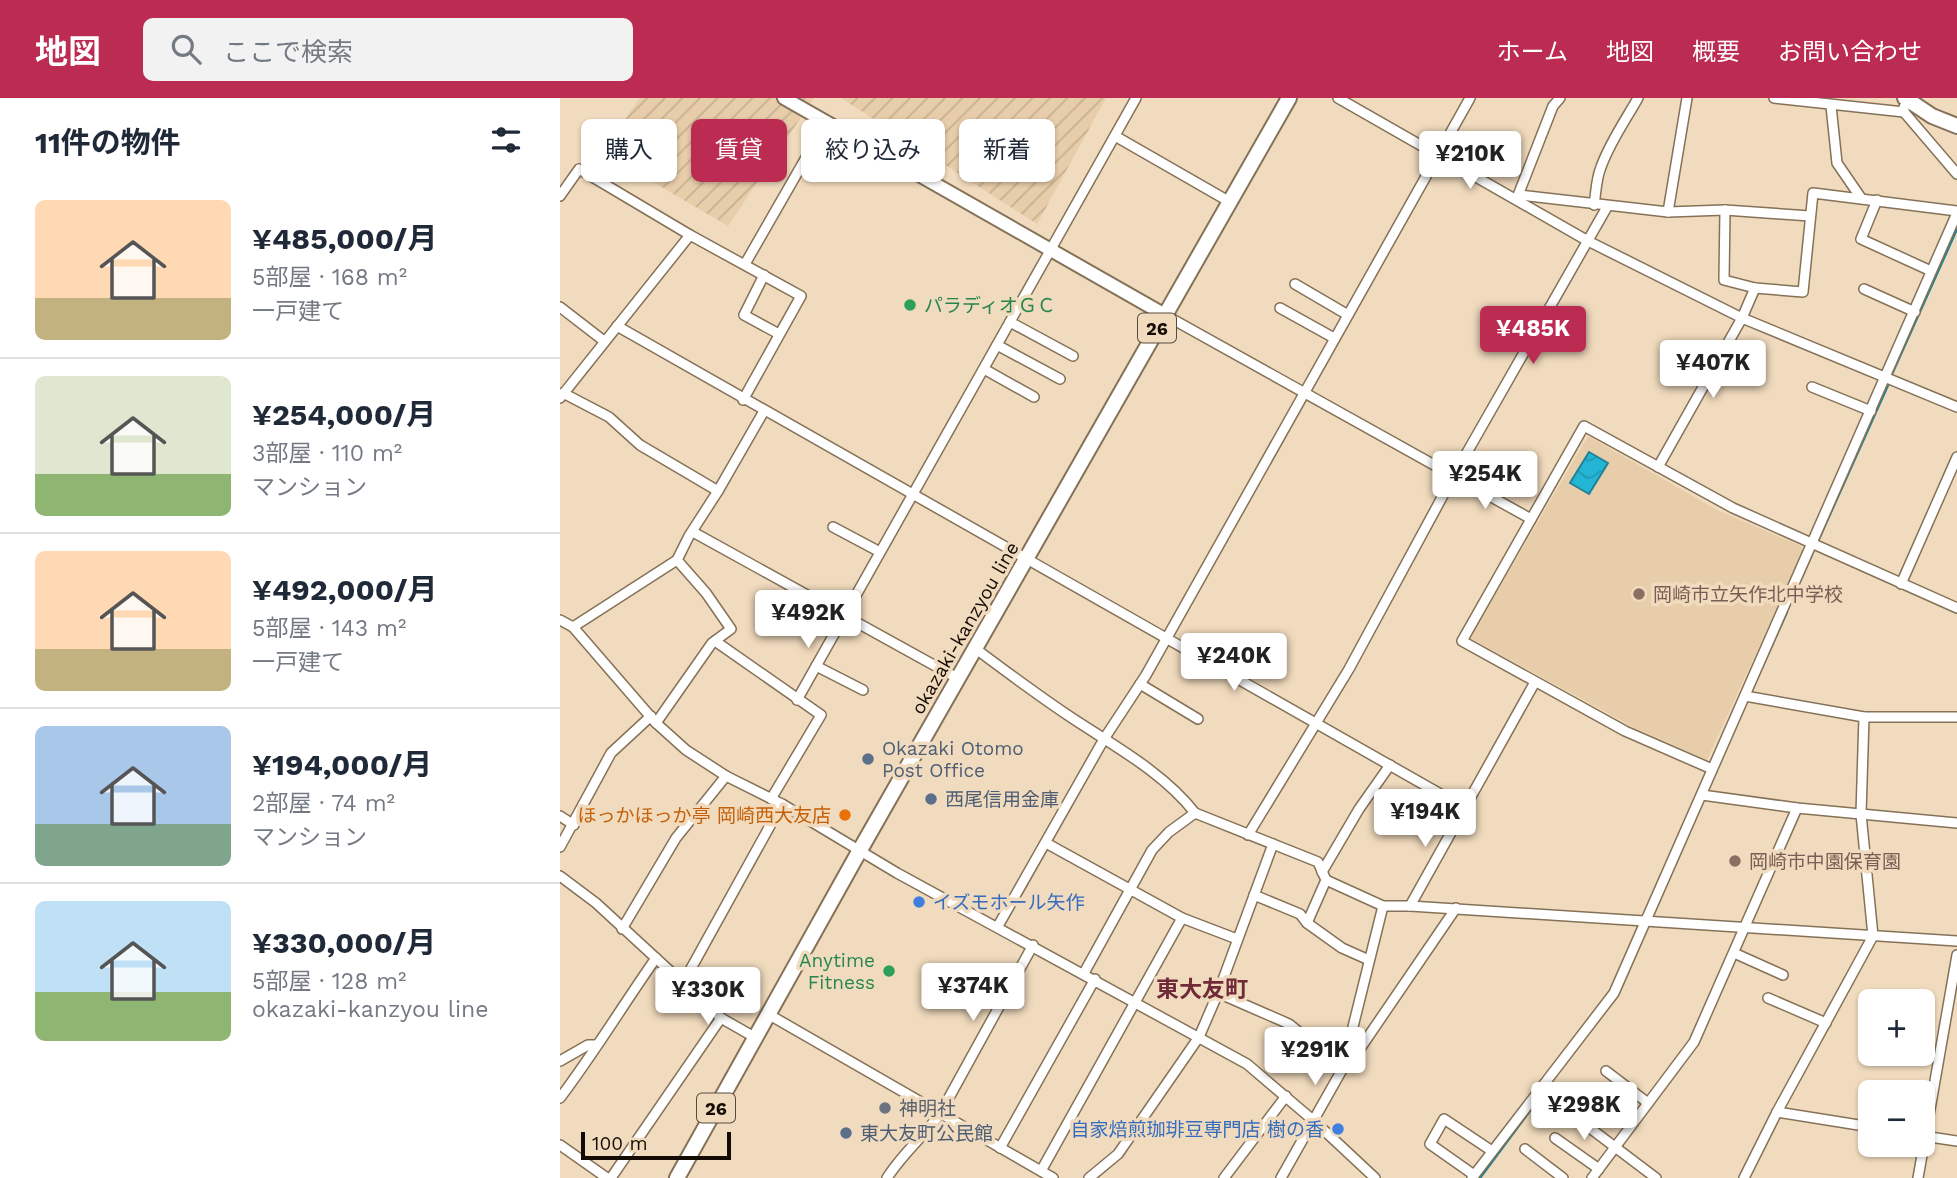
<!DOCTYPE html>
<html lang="ja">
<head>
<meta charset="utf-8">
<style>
  body { margin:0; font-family:"Work Sans","Noto Sans JP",sans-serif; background:#f2f2f3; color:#1f2937; height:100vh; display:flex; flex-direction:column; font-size:26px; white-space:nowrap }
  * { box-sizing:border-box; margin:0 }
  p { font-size:23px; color:#747a83 }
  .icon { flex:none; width:38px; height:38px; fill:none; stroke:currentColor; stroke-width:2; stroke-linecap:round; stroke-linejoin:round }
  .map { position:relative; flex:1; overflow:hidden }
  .side { display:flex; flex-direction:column; background:#fff; width:560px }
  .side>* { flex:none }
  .banner { position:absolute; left:21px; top:21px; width:665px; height:63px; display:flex; gap:14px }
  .controls { position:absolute; left:1298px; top:891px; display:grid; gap:14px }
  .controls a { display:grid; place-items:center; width:77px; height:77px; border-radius:10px; background:#fff; box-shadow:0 2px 5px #0004; font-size:35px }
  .scale { position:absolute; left:21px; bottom:18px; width:150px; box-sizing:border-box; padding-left:7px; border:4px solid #140c04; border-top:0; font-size:19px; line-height:24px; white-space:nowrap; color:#140c04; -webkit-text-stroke:5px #f1dbbe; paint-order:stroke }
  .price { position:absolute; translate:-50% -60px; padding:0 16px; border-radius:7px; background:#fff; color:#222; font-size:23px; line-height:46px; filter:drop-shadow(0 2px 4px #0008) }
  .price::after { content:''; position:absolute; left:50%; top:42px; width:21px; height:16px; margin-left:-10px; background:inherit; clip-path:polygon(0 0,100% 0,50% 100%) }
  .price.selected { background:#bc2b51; color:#fff }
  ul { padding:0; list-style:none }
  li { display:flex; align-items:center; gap:21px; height:175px; padding:0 35px }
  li+li { border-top:2px solid #e0e1e3 }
  li span { display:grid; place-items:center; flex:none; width:196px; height:140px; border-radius:10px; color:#555 }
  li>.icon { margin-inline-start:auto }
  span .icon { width:84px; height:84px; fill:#fffc; stroke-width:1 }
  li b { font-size:30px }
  h2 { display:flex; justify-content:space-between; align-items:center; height:84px; padding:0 35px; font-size:30px }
  .pill { padding:0 24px; border-radius:10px; background:#fff; box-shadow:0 2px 5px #0004; font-size:24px; line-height:63px }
  .pill.selected { background:#bc2b51; color:#fff }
  header { display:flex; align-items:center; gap:42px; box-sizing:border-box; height:98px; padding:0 35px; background:#bc2b51; color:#fff }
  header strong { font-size:33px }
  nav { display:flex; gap:38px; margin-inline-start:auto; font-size:24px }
  .search { width:490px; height:63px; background:#f2f2f3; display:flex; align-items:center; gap:18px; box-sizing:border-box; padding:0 24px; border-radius:10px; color:#747a83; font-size:26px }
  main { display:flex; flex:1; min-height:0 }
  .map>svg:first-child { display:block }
  .built { fill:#e8cdaa }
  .industrial { fill:url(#industrial-furrows) }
  .water { fill:url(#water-waves); stroke:#208296; stroke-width:2 }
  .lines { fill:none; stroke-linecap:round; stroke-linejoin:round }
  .stream { stroke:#208296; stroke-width:2.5 }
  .street-casing { stroke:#857157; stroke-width:12 }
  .secondary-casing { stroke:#857157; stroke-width:16 }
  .primary-casing { stroke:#857157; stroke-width:18 }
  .street { stroke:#fff; stroke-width:9 }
  .secondary { stroke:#fff; stroke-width:12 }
  .primary { stroke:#fff; stroke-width:14 }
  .leisure-dot { fill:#2e9e5b; stroke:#f1dbbe; stroke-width:2.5 }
  .education-dot { fill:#8d6e63; stroke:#f1dbbe; stroke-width:2.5 }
  .service-dot { fill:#5c6f8a; stroke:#f1dbbe; stroke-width:2.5 }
  .food-dot { fill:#e8710a; stroke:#f1dbbe; stroke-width:2.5 }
  .shop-dot { fill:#3f7fe0; stroke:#f1dbbe; stroke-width:2.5 }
  .worship-dot { fill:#6b7280; stroke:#f1dbbe; stroke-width:2.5 }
  .labels { text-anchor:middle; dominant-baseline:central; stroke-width:7; stroke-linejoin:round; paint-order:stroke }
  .shield { fill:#f1dbbe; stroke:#564a3c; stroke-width:2 }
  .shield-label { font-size:18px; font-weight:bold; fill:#140c04 }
  .leisure-label { font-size:19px; fill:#27864d; stroke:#f1dbbe; text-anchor:start }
  .education-label { font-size:19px; fill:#785e54; stroke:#f1dbbe; text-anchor:start }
  .street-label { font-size:19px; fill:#140c04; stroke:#f1dbbe }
  .service-label { font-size:19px; fill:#4e5e75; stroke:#f1dbbe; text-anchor:start }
  .food-label { font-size:19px; fill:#c56008; stroke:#f1dbbe; text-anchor:end }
  .shop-label { font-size:19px; fill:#366cbe; stroke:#f1dbbe; text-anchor:start }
  .worship-label { font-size:19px; fill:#5b616d; stroke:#f1dbbe; text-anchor:start }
  .quarter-label { font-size:23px; font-weight:bold; fill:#712b38; stroke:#f1dbbe }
</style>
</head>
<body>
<header>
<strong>地図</strong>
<div class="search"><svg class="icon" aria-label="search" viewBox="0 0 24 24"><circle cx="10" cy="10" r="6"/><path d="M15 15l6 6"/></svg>ここで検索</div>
<nav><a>ホーム</a><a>地図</a><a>概要</a><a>お問い合わせ</a></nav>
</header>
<main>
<section class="side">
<h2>11件の物件<svg class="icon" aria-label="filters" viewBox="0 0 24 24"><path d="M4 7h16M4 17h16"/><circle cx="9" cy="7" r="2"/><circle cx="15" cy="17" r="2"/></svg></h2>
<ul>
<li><span style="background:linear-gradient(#ffd9b3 70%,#c2b280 0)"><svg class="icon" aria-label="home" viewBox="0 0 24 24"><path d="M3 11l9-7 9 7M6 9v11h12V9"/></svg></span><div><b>¥485,000/月</b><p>5部屋 · 168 m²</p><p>一戸建て</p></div></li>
<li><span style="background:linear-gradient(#dfe7d0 70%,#8fb573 0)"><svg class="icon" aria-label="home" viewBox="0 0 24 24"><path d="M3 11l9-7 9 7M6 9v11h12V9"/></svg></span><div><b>¥254,000/月</b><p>3部屋 · 110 m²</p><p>マンション</p></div></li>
<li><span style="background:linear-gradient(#ffd9b3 70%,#c2b280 0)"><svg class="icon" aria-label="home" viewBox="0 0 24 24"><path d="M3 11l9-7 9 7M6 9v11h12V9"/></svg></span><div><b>¥492,000/月</b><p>5部屋 · 143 m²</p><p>一戸建て</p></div></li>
<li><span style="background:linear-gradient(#a9c7e8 70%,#7fa58c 0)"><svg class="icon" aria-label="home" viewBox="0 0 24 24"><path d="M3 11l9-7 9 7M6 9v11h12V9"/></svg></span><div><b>¥194,000/月</b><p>2部屋 · 74 m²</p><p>マンション</p></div></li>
<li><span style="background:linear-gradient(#bfe0f5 65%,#8fb573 0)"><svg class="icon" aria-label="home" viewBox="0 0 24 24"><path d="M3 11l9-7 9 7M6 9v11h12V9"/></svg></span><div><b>¥330,000/月</b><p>5部屋 · 128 m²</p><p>okazaki-kanzyou line</p></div></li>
</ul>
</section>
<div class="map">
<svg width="1397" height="1080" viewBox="0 0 1397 1080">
  <defs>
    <pattern id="industrial-furrows" width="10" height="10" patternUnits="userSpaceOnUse" patternTransform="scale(1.75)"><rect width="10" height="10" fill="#e8cdaa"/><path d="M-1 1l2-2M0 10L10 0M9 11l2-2" fill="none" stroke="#c6af91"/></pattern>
    <pattern id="water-waves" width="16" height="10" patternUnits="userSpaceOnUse" patternTransform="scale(1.75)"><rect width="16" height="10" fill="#25b5d4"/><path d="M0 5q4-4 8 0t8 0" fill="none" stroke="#209ab4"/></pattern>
  </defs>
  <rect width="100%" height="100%" fill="#f1dbbe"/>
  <path class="built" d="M1028,338l131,75 82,35 2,5 -96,209 -72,-32 -165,-90z"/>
  <g class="industrial">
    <path d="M80,0h174l-86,128 -126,-74z"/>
    <path d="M281,0h265l-69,126z"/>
  </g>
  <path class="water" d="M1029,354l19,11 -19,31 -19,-11z"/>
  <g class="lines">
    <g class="stream">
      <path d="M1332,276l65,-145"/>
      <path d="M1258,443l71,-158"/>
      <path d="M1232,501l21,-47"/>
      <path d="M1191,594l36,-80"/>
      <path d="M920,1080l61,-82"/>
    </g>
    <g class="street-casing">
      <g id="street">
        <path d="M778,0l250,143 154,77 215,89"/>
        <path d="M1214,0l130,14"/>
        <path d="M1271,8l6,57 24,35"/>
        <path d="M1344,9v5l53,62"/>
        <path d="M555,38l115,66"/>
        <path d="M959,97l149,17 57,-2 85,6"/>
        <path d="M0,98l19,-27 111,66"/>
        <path d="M957,100l36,-92 7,-8"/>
        <path d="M1317,102l-16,39 70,32"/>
        <path d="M1034,107c2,-12 2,-26 7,-38 9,-25 24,-46 37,-69"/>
        <path d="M1165,112l-1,70 31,8 48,4 10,-99 144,18"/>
        <path d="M1108,114l19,-114"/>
        <path d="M185,166l82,-143"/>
        <path d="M204,177l-20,40 35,19"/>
        <path d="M735,186l53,31"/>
        <path d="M1304,191l51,23"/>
        <path d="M0,209l44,34"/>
        <path d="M720,210l54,30"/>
        <path d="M605,217l366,204"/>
        <path d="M450,224l63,34"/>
        <path d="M57,228l848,482"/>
        <path d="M437,247l63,34"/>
        <path d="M424,271l50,28"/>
        <path d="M1252,289l59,24"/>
        <path d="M3,295l46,24 31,28 78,46"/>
        <path d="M0,300l130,-163 111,61 -58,104"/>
        <path d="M1098,369l84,-149 13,-30"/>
        <path d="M273,429l47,25"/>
        <path d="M133,434l266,147"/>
        <path d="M1341,486l56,-127"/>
        <path d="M0,522l13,7 83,96 30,27 40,26 56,28 115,69 350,191 67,57 61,57"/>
        <path d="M13,529l104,-67 12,-24 29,-45 46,-80"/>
        <path d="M155,543l106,74 -50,84"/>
        <path d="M416,551c32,24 63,47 96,69 41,27 92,55 123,95l123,49 8,18 57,26h27l547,35"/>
        <path d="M256,568l47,24"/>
        <path d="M580,586l58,35"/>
        <path d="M1185,598l119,21h93"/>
        <path d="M237,602l339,-602"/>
        <path d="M96,625l56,-80 19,-14 -25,-36 -29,-33"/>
        <path d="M1152,671l-87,-38 -163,-90 122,-215 149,82 224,100"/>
        <path d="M1142,697l95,13 160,15"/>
        <path d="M0,718l14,9"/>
        <path d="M688,737l101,-166 104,-192 154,-270"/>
        <path d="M486,745l136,75 55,21"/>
        <path d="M0,749l51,-94 40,-37"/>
        <path d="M762,774l37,-63 31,-44"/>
        <path d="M0,778l36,27 125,115 35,20"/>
        <path d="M694,797l46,19 7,9 35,25 27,12"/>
        <path d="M850,808l125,-224"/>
        <path d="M747,825l19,-43"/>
        <path d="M438,828l106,-187 42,-64 324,-577"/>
        <path d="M62,831l54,-91 50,-62"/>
        <path d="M1174,855l49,22"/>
        <path d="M524,875l68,-123 17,-18 26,-19"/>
        <path d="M123,885l99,-179"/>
        <path d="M658,895l71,31 54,44"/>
        <path d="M1208,900l58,25"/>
        <path d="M208,916l285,164"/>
        <path d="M0,963l28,-16h7"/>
        <path d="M783,969l40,-161"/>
        <path d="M1046,973l42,32"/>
        <path d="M1027,994l45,32"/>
        <path d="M0,1000c34,-45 63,-93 96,-140"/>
        <path d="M1217,1014l94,15"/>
        <path d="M1010,1015l86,65"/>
        <path d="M1363,1038l34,5"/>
        <path d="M995,1040l44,31"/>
        <path d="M0,1047l47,33"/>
        <path d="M440,1050l95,-169"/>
        <path d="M965,1051l38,29"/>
        <path d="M481,1073l141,-253"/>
        <path d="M914,1077l-44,-31 14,-25 48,32"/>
        <path d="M51,1080l110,-160"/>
        <path d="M327,1080c15,-24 36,-41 53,-64l93,-169"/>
        <path d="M529,1080l29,-24 81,-117 19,-44 55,-149"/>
        <path d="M664,1080l62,-82"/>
        <path d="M721,1080l62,-110 12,-12 101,-148"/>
        <path d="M912,1080l142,-185 343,-780"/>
        <path d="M1032,1080l102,-136 103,-234"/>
        <path d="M1184,1080l33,-66 96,-176 -12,-122 3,-97"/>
        <path d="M1358,1080l39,-223"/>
      </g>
    </g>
    <g class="secondary-casing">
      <path id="secondary" d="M224,0l381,217"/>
    </g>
    <g class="primary-casing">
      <g id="primary">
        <path d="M1345,0l27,18 25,10"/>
        <path d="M117,1080l183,-328 429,-752"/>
      </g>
    </g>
    <use href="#street" class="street"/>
    <use href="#secondary" class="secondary"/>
    <use href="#primary" class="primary"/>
  </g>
  <g class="leisure-dot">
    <circle cx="350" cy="207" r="7"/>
    <circle cx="329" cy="873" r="7"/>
  </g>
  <g class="education-dot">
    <circle cx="1079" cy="496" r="7"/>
    <circle cx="1175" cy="763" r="7"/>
  </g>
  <g class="service-dot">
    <circle cx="308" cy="661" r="7"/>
    <circle cx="371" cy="701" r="7"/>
    <circle cx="286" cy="1035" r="7"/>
  </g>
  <circle class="food-dot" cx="285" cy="717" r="7"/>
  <g class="shop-dot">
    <circle cx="359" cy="804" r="7"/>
    <circle cx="778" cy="1031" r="7"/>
  </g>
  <circle class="worship-dot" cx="325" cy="1010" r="7"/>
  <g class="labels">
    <g class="shield">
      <rect x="578" y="215.5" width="38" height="29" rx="5"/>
      <rect x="137" y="995.5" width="38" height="29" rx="5"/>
    </g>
    <g class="shield-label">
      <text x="597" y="230">26</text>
      <text x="156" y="1010">26</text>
    </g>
    <g class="leisure-label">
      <text x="364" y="207">パラディオＧＣ</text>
      <text x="315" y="862" text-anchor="end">Anytime<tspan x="315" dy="22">Fitness</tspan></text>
    </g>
    <g class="education-label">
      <text x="1093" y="496">岡崎市立矢作北中学校</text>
      <text x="1189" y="763">岡崎市中園保育園</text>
    </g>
    <g class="street-label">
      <text transform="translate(405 530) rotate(-60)">okazaki-kanzyou line</text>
    </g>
    <g class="service-label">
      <text x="322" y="650">Okazaki Otomo<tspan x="322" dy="22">Post Office</tspan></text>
      <text x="385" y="701">西尾信用金庫</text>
      <text x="300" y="1035">東大友町公民館</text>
    </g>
    <g class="food-label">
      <text x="271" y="717">ほっかほっか亭 岡崎西大友店</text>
    </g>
    <g class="shop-label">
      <text x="373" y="804">イズモホール矢作</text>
      <text x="764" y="1031" text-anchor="end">自家焙煎珈琲豆専門店 樹の香</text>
    </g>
    <g class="worship-label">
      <text x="339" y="1010">神明社</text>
    </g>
    <g class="quarter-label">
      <text x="642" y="891">東大友町</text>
    </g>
  </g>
</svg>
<div class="controls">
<a>+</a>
<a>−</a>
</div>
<div class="scale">100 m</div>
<b class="price" style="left:910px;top:93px">¥210K</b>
<b class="price selected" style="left:973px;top:268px">¥485K</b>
<b class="price" style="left:1153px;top:302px">¥407K</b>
<b class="price" style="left:925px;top:413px">¥254K</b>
<b class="price" style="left:248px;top:552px">¥492K</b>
<b class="price" style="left:674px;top:595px">¥240K</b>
<b class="price" style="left:865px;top:751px">¥194K</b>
<b class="price" style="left:413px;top:925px">¥374K</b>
<b class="price" style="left:148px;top:929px">¥330K</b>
<b class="price" style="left:755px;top:989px">¥291K</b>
<b class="price" style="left:1024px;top:1044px">¥298K</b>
<div class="banner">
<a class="pill">購入</a>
<a class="pill selected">賃貸</a>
<a class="pill">絞り込み</a>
<a class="pill">新着</a>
</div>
</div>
</main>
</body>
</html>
